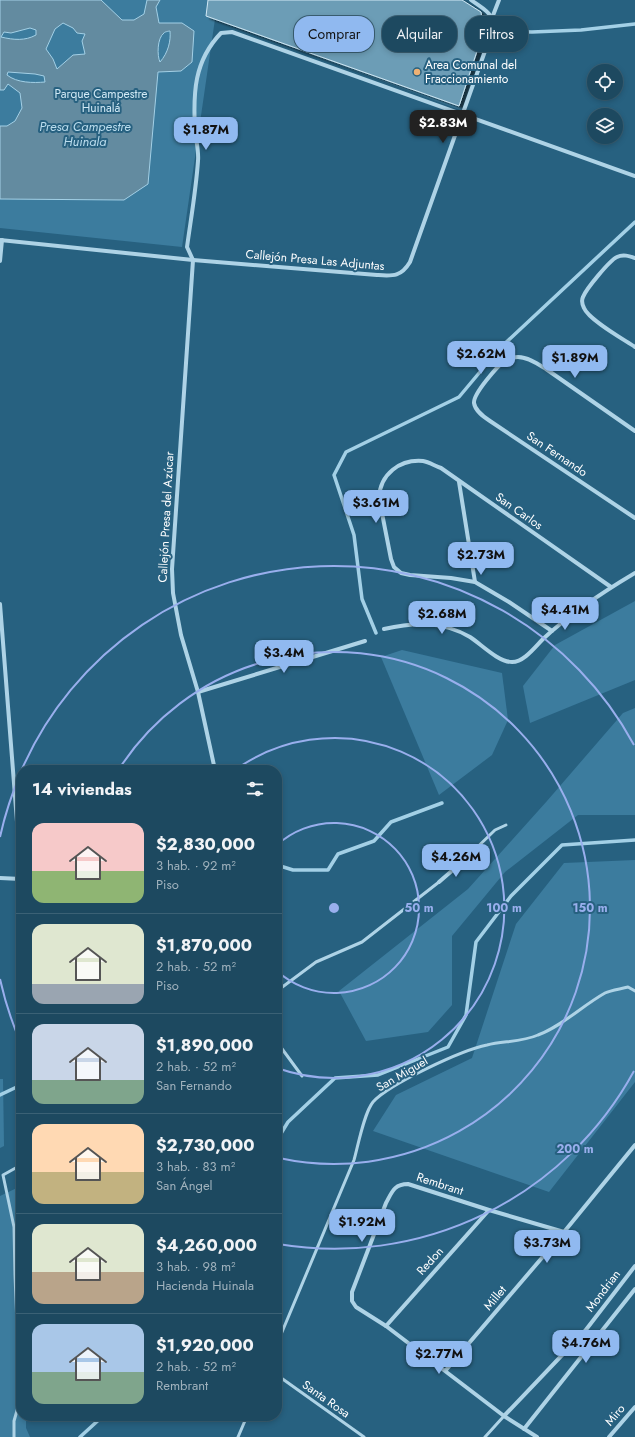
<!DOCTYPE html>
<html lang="es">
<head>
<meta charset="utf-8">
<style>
  body { margin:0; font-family:Jost,sans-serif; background:#255066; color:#f1f3f6; height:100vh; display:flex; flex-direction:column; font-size:15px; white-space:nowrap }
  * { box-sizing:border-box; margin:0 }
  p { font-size:13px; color:#a0b2bd }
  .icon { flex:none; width:22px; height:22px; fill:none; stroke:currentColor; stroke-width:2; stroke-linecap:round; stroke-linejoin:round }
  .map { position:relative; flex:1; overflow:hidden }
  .sheet { position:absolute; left:16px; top:765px; width:266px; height:656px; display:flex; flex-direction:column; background:#1d4960; border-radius:16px; box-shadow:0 2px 6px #0003,0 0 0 1px #3b6175 }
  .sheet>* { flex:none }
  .banner { position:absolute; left:294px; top:16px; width:281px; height:36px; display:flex; gap:8px }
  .fabs { position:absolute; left:587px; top:64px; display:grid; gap:8px }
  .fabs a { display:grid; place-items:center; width:36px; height:36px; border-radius:50%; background:#1d4960; box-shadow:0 2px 6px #0003,0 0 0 1px #3b6175; font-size:20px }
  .price { position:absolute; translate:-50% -34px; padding:0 9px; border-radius:8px; background:#90b9f0; color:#111; font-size:13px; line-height:26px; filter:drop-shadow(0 1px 2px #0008) }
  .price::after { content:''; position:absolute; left:50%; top:24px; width:12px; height:9px; margin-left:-6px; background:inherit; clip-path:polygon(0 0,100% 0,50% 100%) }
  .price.active { background:#222; color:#fff }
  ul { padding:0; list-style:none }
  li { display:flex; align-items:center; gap:12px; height:100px; padding:0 16px }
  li+li { border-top:1px solid #3b6175 }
  li span { display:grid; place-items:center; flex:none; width:112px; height:80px; border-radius:12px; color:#555 }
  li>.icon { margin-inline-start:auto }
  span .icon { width:48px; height:48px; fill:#fffc; stroke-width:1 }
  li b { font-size:17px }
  h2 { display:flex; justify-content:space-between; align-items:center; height:48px; padding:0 16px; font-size:17px }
  .chip { padding:0 14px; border-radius:16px; background:#1d4960; box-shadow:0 2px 6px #0003,0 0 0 1px #3b6175; font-size:14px; line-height:36px }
  .chip.active { background:#90b9f0; color:#111 }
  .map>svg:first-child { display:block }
  .green { fill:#3c7c9e }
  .water { fill:#638ba0; stroke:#a3d0e6; fill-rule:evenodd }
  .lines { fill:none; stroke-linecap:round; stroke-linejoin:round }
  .stream { stroke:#a3d0e6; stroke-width:3.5 }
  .building { fill:#6c9db6; stroke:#d1e9f5; filter:url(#shadow) }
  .lane { stroke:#aed3e6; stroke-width:3 }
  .street { stroke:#aed3e6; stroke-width:4 }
  .ring { fill:none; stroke:#99afed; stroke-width:2 }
  .poi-dot { fill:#eeb174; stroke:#276180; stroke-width:1.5 }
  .labels { text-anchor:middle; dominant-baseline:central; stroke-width:4; stroke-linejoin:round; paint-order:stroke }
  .poi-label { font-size:12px; fill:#fff; stroke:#276180; text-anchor:start }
  .park-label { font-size:12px; fill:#d1e9f5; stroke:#276180 }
  .street-label { font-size:12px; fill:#fff; stroke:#276180 }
  .water-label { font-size:13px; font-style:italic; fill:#badced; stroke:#276180 }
  .centre { fill:#99afed; stroke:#276180; stroke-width:2 }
  .ring-label { font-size:12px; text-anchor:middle; font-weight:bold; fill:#99afed; stroke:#276180; stroke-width:4; stroke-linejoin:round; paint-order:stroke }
</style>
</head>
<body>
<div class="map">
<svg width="635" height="1437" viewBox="0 0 635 1437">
  <defs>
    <filter id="shadow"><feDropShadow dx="4" dy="2.5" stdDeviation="1" flood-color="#0009"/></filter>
  </defs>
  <rect width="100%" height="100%" fill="#276180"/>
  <g class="green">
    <path d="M0,0h462l23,14 3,12 -25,85 -248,-92 -33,228 -182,-19z"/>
    <path d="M635,601v79l-105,43 -7,-37 32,-41z"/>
    <path d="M402,650l100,23 6,47 -16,35 -53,40 -58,-138z"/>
    <path d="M635,708v107h-57l-73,57 -53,64v69l-24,27 -62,9 -27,-50 129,-102 79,-88 76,-88z"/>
    <path d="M635,860v222l-86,110 -176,-61 23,-36 76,-37 44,-134 48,-61z"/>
    <path d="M0,1079h3l1,67 -4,2z"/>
    <path d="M21,1186v230h5v12l4,9h-30v-241z"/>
  </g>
  <path class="water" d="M0,0h101l21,20h12l10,-6 3,-14h13l-4,7 3,16h23l12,8 -2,31 -11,9 -23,1 -10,112 -24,16 -124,-1v-73h7l8,-5 7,-13 -2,-15 -12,-9 -4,6h-4zM63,23l10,5 4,5 8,1 -3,7 3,13 -12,1 -16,14 -4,-10 -7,-10 9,-20zM30,28l6,2v5c-11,6 -22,5 -35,2l3,-5 7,1zM170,31c1,10 -2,22 -10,31 -3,-6 -3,-24 4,-29 0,-1 5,-2 6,-2zM8,72l27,2 9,2 1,6c-12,1 -28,1 -38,-7z"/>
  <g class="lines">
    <g class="stream">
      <path d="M479,31l53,1 49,-2 54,-6"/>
      <path d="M376,633l-14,-34 -8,-64 -20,-60 12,-23 113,-55 41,-49 135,-126"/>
      <path d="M277,865l16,5h35l10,-16 36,-13 17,-19 51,-19"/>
      <path d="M0,1095l21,-10"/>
      <path d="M277,1140l11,-18 47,-44 43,-3 70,-28 18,-32 10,-73 35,-46 51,-51 73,-5"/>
      <path d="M80,1437l23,-21"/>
    </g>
  </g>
  <path class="building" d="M208,0h254l19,12 2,15 -2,12 -22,67 -253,-90z"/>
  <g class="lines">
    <g class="lane">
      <path d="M462,862l33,-32 11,-5"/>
      <path d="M277,991l39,-29 46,-20 77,-60"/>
      <path d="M277,1042l25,34"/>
      <path d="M277,1344l77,-184c4,-14 10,-47 19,-58 16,-18 89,-52 114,-57 16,-4 35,-3 51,-10 24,-9 44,-29 67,-42 6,-3 16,-4 23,-6l7,4"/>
      <path d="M277,1375l87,62"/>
      <path d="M14,1437v-16l6,-21 -5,-125 -1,-48 -11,-52 18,-10"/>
      <path d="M238,1437l9,-21"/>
      <path d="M485,1437l19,-21"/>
    </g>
    <g class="street">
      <path d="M492,18l7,-18"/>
      <path d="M0,240l193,20 184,15c16,1 24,2 33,-13l80,-225c6,-24 -1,-24 -19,-37"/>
      <path d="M635,258c-6,-2 -12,-4 -18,-1 -7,3 -31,32 -34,40 -2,4 -1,7 1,11 5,12 39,31 51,39"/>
      <path d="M0,261l2,-21"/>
      <path d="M635,431l-89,-62c-8,-5 -18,-12 -28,-12 -3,0 -9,1 -12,3 -8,5 -33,34 -32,43 1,8 10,14 16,18l145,97"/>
      <path d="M459,482l16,100"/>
      <path d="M0,604l21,269"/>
      <path d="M384,629c30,-7 59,-8 86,8 11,7 28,25 42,25 12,0 23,-15 31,-23 27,-25 60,-47 92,-66"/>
      <path d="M552,631l-43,-29 -34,-20 -24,-4 -41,-3 -9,-2 -7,-6 -3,-8 -12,-61c1,-24 21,-39 44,-37 6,1 12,5 18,7l170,119"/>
      <path d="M198,692l167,-51"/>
      <path d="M215,770l-17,-78 -17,-57 -8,-42 -1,-24 21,-309 -6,-13c4,-29 9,-57 11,-86 1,-10 -2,-20 -3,-31 -2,-37 -1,-69 26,-97l11,-1 403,144"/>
      <path d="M0,878l21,1"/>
      <path d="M439,882l23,-20"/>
      <path d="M386,1326l103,-116"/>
      <path d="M446,1370l118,-138 71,-87"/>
      <path d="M504,1416l81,-85 50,-65"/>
      <path d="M524,1429l111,-140"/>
      <path d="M537,1437l-33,-21 -118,-90 -30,-19 -4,-6v-9l34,-89c6,-11 8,-19 22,-19l81,26 75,22"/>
      <path d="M609,1437l26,-30"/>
    </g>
  </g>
  <g class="ring">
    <path d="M277 845A85 85 0 1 1 277 971"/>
    <path d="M235 770A170 170 0 1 1 277 1068"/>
    <path d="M119 769A256 256 0 1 1 279 1158"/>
    <path d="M634 1071A341 341 0 0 1 278 1244M20 1041A341 341 0 0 1 0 979M0 837A341 341 0 0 1 20 775M22 769A341 341 0 0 1 634 745"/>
  </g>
  <circle class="poi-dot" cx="417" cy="72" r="4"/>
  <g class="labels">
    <g class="poi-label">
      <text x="425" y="65">Area Comunal del<tspan x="425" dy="14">Fraccionamiento</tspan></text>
    </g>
    <g class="park-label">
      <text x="101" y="94">Parque Campestre<tspan x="101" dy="14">Huinalá</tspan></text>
    </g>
    <g class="street-label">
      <text transform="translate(315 260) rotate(5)">Callejón Presa Las Adjuntas</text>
      <text transform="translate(557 454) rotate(34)">San Fernando</text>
      <text transform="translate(519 511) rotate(35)">San Carlos</text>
      <text transform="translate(166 517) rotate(-87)">Callejón Presa del Azúcar</text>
      <text transform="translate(402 1074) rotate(-30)">San Miguel</text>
      <text transform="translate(440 1184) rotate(18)">Rembrant</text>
      <text transform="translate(430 1261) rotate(-48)">Redon</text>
      <text transform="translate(603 1291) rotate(-53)">Mondrian</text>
      <text transform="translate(495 1298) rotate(-50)">Millet</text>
      <text transform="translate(326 1399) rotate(35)">Santa Rosa</text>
      <text transform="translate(615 1415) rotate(-50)">Miro</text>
    </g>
    <g class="water-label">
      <text x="85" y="126">Presa Campestre<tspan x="85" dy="15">Huinala</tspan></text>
    </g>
  </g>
  <circle cx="334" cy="908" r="6" class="centre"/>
  <g class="ring-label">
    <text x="419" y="912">50 m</text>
    <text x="504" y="912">100 m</text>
    <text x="590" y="912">150 m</text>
    <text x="575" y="1153">200 m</text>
  </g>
</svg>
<div class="fabs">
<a><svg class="icon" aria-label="locate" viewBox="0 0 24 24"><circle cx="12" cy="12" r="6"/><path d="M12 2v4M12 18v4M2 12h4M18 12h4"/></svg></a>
<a><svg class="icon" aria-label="layers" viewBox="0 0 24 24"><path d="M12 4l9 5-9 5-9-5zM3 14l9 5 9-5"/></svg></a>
</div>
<b class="price active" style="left:443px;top:144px">$2.83M</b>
<b class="price" style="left:206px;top:151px">$1.87M</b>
<b class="price" style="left:481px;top:375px">$2.62M</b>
<b class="price" style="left:575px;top:379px">$1.89M</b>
<b class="price" style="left:376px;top:524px">$3.61M</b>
<b class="price" style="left:481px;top:576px">$2.73M</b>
<b class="price" style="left:565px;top:631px">$4.41M</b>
<b class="price" style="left:442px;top:635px">$2.68M</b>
<b class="price" style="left:284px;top:674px">$3.4M</b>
<b class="price" style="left:456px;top:878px">$4.26M</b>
<b class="price" style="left:362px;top:1243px">$1.92M</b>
<b class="price" style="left:547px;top:1264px">$3.73M</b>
<b class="price" style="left:586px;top:1364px">$4.76M</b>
<b class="price" style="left:439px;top:1375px">$2.77M</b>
<div class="banner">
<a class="chip active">Comprar</a>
<a class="chip">Alquilar</a>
<a class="chip">Filtros</a>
</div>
<section class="sheet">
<h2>14 viviendas<svg class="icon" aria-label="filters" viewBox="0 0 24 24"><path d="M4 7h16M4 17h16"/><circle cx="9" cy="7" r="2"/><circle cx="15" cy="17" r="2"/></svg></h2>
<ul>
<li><span style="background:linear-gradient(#f6c9c9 60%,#8fb573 0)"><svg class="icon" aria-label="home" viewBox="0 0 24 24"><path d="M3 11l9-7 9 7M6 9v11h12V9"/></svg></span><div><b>$2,830,000</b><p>3 hab. · 92 m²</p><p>Piso</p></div></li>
<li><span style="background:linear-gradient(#dfe7d0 75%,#9aa5b1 0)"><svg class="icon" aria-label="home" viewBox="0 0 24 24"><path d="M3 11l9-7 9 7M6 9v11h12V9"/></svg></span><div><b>$1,870,000</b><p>2 hab. · 52 m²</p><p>Piso</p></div></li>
<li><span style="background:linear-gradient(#c9d6e8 70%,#7fa58c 0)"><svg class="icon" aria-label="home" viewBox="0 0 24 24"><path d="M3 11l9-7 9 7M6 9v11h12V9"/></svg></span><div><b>$1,890,000</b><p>2 hab. · 52 m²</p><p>San Fernando</p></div></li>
<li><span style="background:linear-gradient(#ffd9b3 60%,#c2b280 0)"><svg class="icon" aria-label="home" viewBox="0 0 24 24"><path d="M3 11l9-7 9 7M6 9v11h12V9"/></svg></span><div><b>$2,730,000</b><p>3 hab. · 83 m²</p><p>San Ángel</p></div></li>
<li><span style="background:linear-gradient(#dfe7d0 60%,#b9a48a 0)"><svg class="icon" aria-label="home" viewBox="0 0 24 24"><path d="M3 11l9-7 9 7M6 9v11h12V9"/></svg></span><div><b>$4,260,000</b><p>3 hab. · 98 m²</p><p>Hacienda Huinala</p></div></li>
<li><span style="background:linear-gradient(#a9c7e8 60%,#7fa58c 0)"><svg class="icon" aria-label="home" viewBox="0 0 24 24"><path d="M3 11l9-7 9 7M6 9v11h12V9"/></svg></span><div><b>$1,920,000</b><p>2 hab. · 52 m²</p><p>Rembrant</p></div></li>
</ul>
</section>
</div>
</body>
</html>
